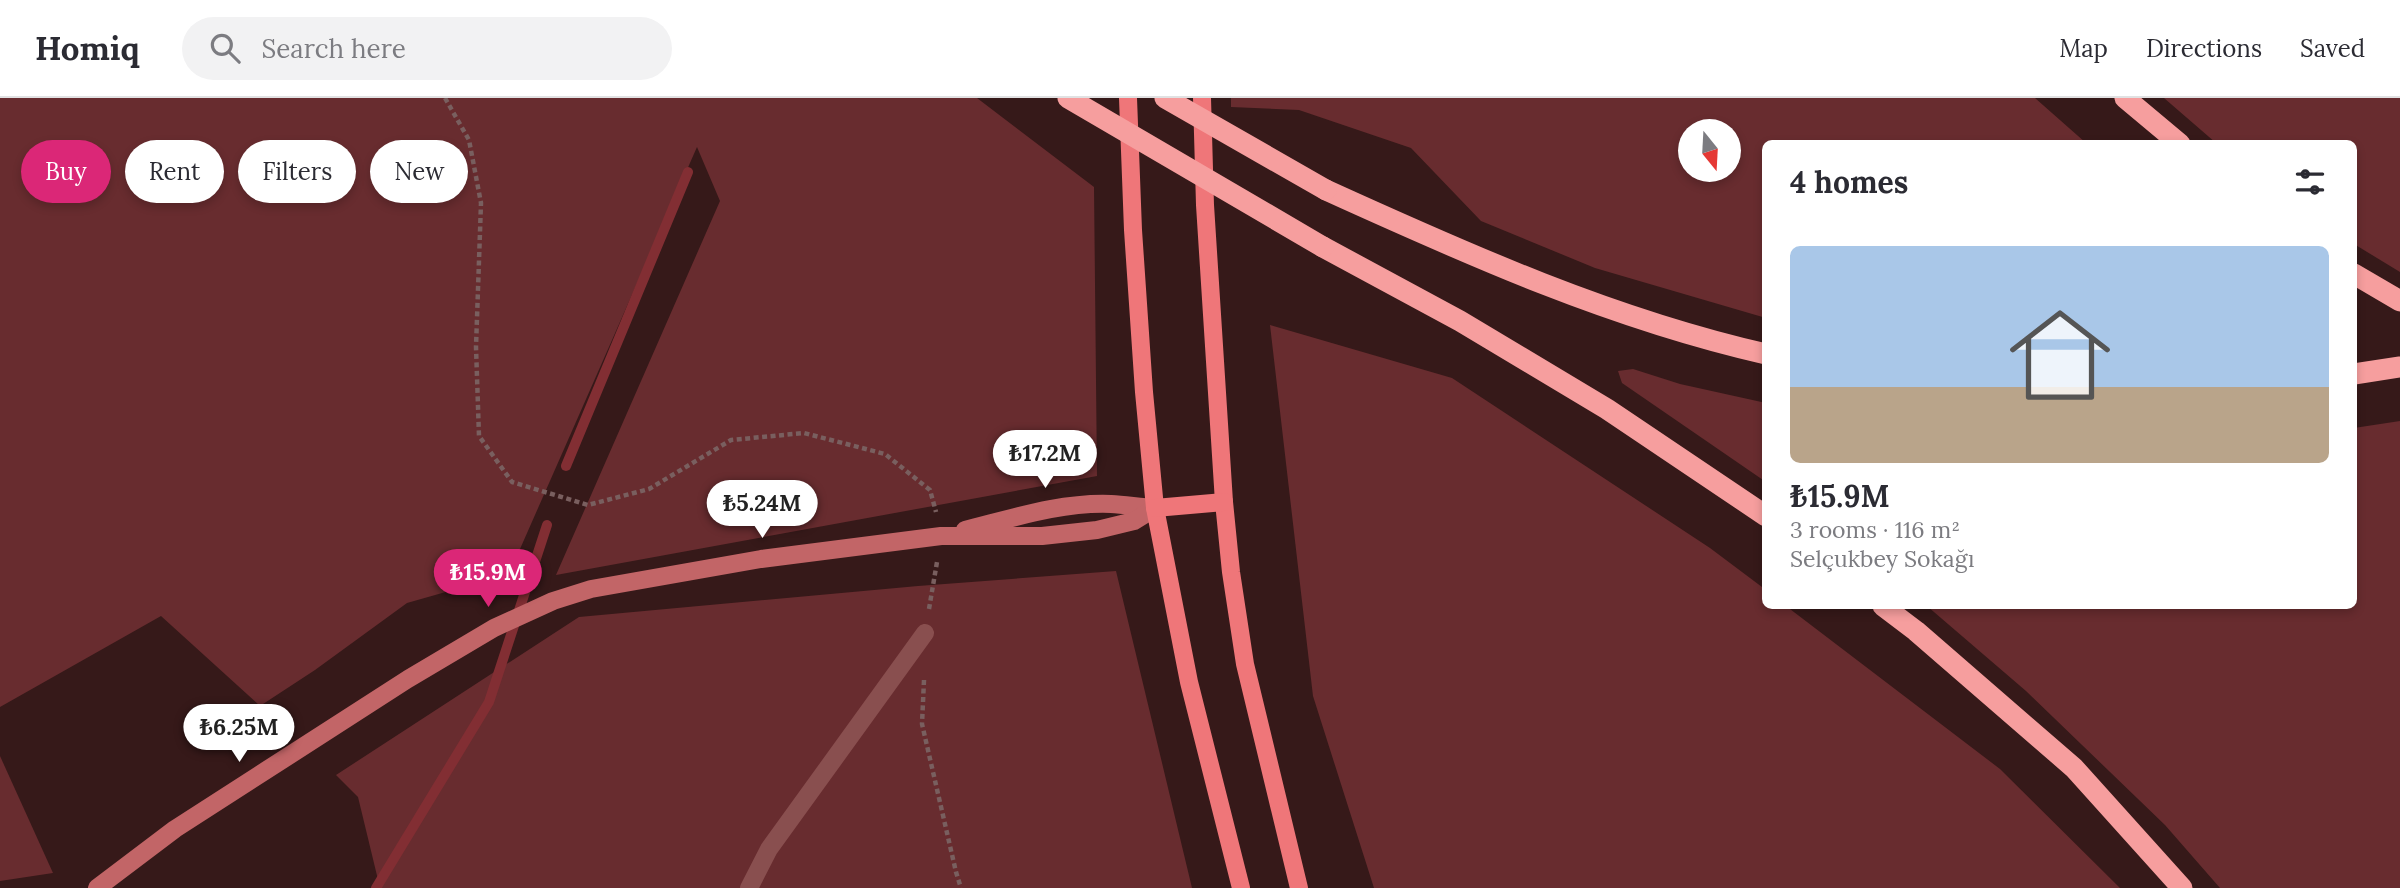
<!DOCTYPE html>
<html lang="en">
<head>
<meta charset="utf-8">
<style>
  body { margin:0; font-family:Lora,serif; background:#f2f2f3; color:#2b2b33; height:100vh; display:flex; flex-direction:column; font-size:26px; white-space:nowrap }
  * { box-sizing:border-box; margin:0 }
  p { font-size:23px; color:#7c7c81 }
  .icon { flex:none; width:38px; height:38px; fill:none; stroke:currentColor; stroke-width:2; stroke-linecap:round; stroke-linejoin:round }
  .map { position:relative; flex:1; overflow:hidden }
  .panel { position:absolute; left:1762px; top:42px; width:595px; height:469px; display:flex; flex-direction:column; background:#fff; border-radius:10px; box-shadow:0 4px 10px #0003 }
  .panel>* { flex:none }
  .banner { position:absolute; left:21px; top:42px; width:665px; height:63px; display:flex; gap:14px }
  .needle { width:46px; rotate:162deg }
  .fabs { position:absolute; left:1678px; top:21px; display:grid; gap:14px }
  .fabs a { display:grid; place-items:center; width:63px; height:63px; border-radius:50%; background:#fff; box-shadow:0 4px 10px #0003; font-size:35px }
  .price { position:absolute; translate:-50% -60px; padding:0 16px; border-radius:24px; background:#fff; color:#222; font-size:23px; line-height:46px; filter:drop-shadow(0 2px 4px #0008) }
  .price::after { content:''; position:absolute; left:50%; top:42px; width:21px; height:16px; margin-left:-10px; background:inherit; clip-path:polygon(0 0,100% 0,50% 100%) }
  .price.selected { background:#db2777; color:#fff }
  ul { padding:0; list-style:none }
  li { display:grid; align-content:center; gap:14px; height:371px; padding:0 28px }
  li span { display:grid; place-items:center; height:217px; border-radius:10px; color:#555 }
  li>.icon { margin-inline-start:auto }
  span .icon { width:126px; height:126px; fill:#fffc; stroke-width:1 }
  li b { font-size:30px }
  h2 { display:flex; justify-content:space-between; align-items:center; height:84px; padding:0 28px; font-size:30px }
  .tag { padding:0 24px; border-radius:32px; background:#fff; box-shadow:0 4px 10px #0003; font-size:24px; line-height:63px }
  .tag.selected { background:#db2777; color:#fff }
  header { display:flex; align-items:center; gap:42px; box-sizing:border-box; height:98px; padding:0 35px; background:#fff; border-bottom:2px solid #e1e1e2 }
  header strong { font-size:33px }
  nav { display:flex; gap:38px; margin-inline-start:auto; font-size:24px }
  .search { width:490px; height:63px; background:#f2f2f3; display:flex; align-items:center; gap:18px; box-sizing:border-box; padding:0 24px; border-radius:38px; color:#7c7c81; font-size:26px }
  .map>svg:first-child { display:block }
  .green { fill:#682c2f; fill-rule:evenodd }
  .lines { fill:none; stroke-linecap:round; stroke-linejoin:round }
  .stream { stroke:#822e33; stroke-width:10 }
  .path { stroke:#795f5f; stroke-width:4.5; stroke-dasharray:5 3.5; stroke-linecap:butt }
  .street { stroke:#894f4f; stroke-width:18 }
  .secondary { stroke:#c26567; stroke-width:18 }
  .primary { stroke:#ef7679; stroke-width:18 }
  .highway { stroke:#f69e9e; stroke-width:21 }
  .highway-bridge { stroke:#f69e9e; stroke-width:21 }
</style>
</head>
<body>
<header>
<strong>Homiq</strong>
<div class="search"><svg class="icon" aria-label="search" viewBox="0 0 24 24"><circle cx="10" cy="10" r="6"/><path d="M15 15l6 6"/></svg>Search here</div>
<nav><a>Map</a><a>Directions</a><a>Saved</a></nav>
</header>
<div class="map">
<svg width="2400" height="790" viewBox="0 0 2400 790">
  <rect width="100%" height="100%" fill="#361919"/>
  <g class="green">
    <path d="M0,0h977l117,89 3,289 -541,99 164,-374 -23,-54 -188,427 -102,29 -92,67 -55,36 -99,-90 -161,91z"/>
    <path d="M1231,0h804l51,45 -320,1v174l-171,-50 -114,-47 -70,-73 -112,-38 -68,-3zM1690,33h39v39h-39z"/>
    <path d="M2164,0h236v174l-46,-28v-100l-138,-1z"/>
    <path d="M1270,227l182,53 258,170 56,42v16h20l214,163 120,119h-746l-61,-192z"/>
    <path d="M1633,271l47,15 86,19v79l-144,-99 -4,-12z"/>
    <path d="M2400,323v467h-180l-55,-63 -139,-134 -99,-85h427v-178z"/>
    <path d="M1116,473l76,317h-812l-22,-91 -22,-22 243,-158 339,-31z"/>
    <path d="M0,658l53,117 -53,8z"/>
  </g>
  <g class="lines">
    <g class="stream">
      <path d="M566,368l122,-294"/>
      <path d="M376,790l113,-186 58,-177"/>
    </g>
    <g class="path">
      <path d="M445,0l24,42 12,63 -5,144 3,89 33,46 76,23 61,-16 82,-49 73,-7 81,21 45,36 6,22"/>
      <path d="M929,511l8,-47"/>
      <path d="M924,582l-2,44 34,148 5,16"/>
    </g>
    <path class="street" d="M749,790l20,-39 156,-216"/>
    <g class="secondary">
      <path d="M965,432c48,-12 97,-28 146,-26 15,1 29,3 44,4"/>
      <path d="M97,790l78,-59 233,-150 86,-51 59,-27 38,-12 170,-30 180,-23h101l55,-6 37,-9 21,-13"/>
    </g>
    <g class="primary">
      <path d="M1128,0l5,132 11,162 11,116 34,174 52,206"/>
      <path d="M1202,0l3,107 19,297 7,70 14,92 54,224"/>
      <path d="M1155,410l69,-6"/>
    </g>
    <g class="highway">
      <path d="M2125,0l55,46"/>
      <path d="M1326,92c143,65 286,129 440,164"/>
      <path d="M1323,149l137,74 147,88 159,107"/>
      <path d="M2354,176l46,27"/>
      <path d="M2354,276l46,-7"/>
      <path d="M1883,508l33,25 158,137 108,120"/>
    </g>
    <g class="highway-bridge">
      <path d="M1068,0l255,149"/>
      <path d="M1165,0l161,92"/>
    </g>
  </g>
</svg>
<div class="fabs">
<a><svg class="needle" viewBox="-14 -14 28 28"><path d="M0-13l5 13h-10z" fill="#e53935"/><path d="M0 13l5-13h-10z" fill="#7c7c81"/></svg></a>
</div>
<b class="price" style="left:1045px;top:392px">₺17.2M</b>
<b class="price" style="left:762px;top:442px">₺5.24M</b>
<b class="price selected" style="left:488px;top:511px">₺15.9M</b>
<b class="price" style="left:239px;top:666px">₺6.25M</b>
<div class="banner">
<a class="tag selected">Buy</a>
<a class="tag">Rent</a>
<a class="tag">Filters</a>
<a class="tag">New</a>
</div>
<section class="panel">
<h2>4 homes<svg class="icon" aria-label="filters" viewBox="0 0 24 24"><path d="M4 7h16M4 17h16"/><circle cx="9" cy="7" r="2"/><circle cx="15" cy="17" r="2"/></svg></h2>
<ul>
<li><span style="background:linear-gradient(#a9c7e8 65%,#b9a48a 0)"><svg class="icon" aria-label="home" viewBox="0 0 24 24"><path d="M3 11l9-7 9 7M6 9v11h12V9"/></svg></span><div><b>₺15.9M</b><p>3 rooms · 116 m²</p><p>Selçukbey Sokağı</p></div></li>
</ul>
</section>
</div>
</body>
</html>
